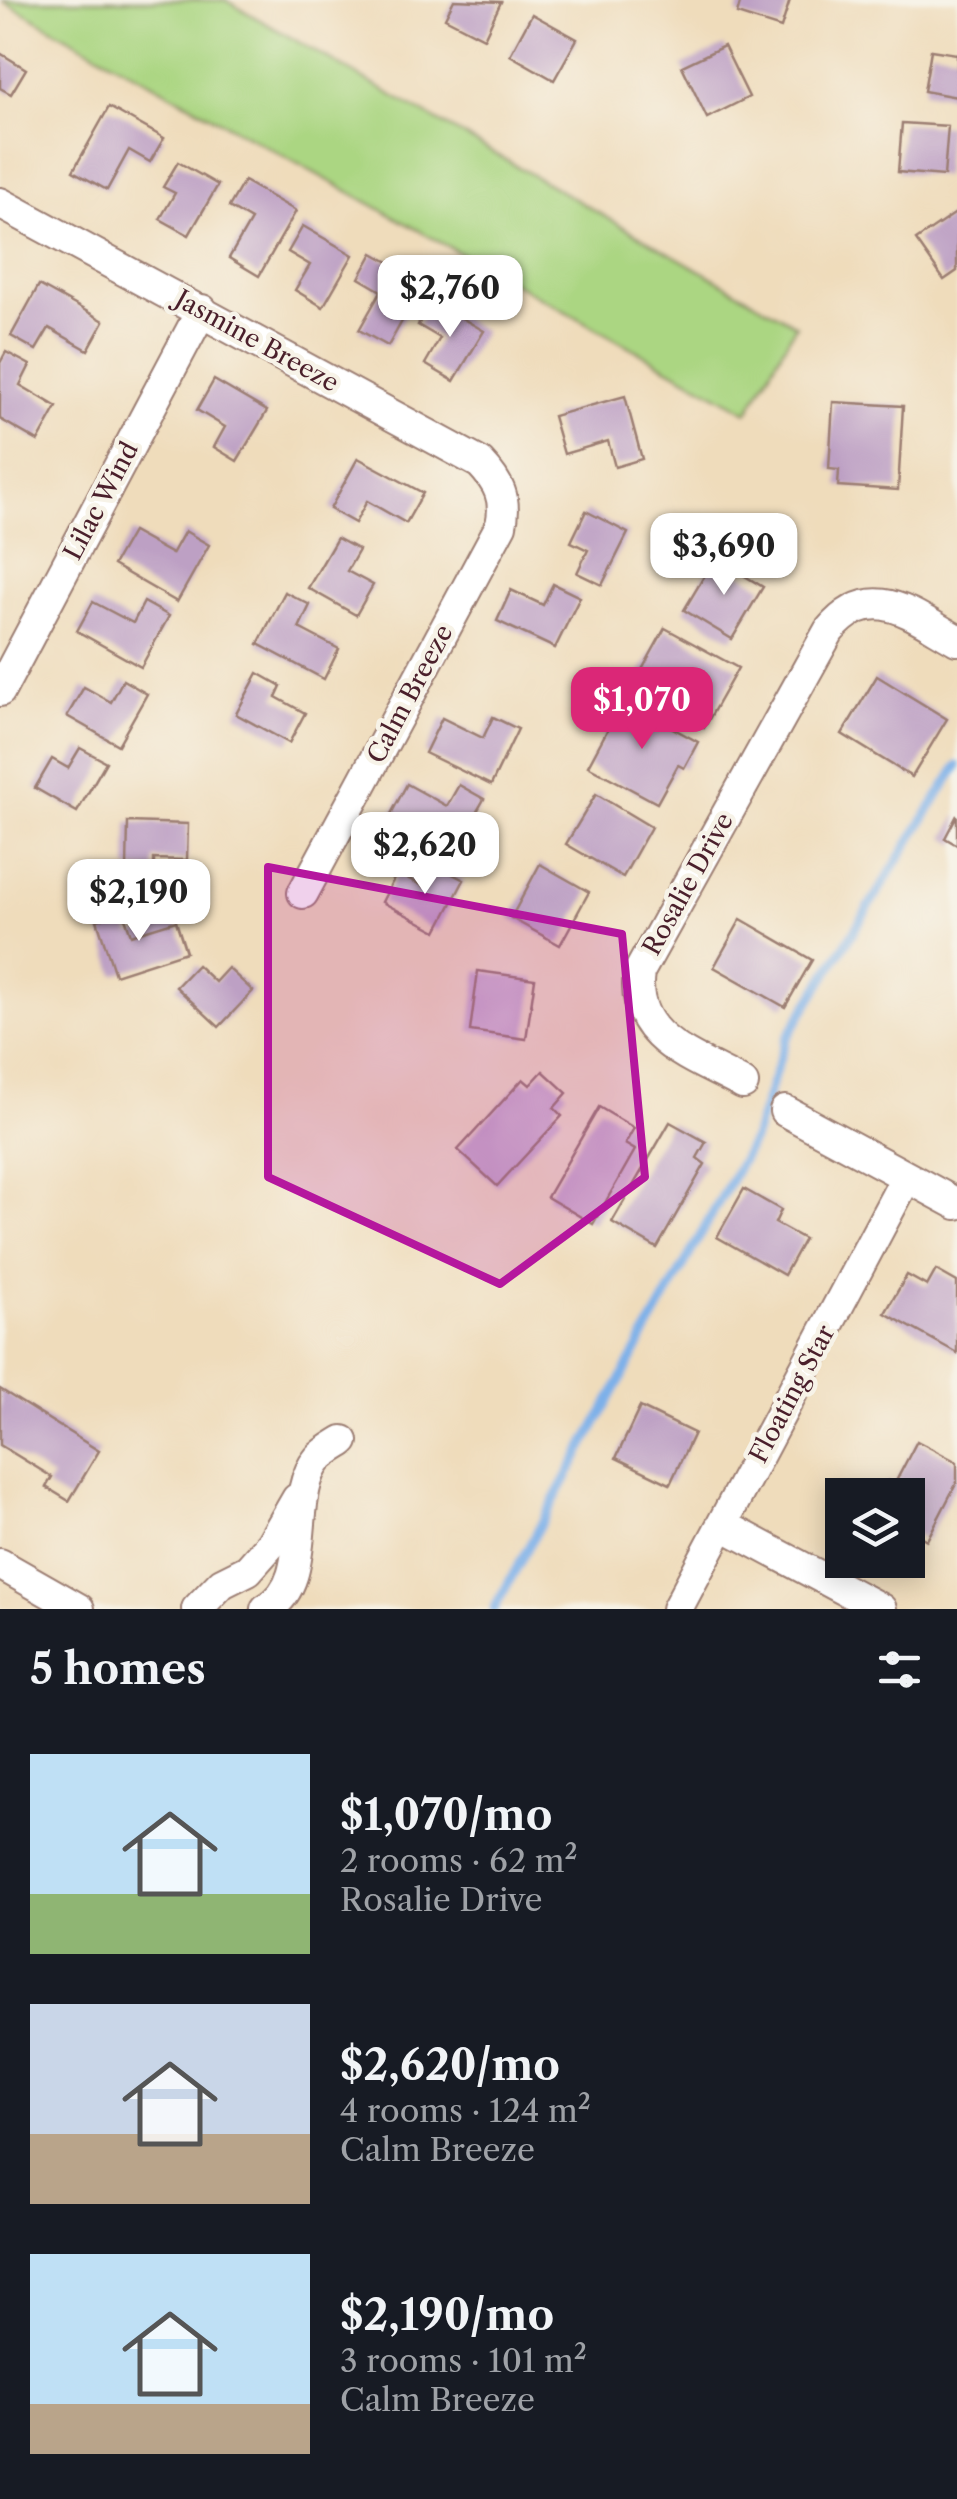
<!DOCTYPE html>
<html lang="en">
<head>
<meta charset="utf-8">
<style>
  body { margin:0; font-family:"Libre Caslon Text",serif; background:#242831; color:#f1f3f6; height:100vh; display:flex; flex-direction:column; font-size:38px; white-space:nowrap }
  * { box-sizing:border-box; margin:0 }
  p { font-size:32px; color:#9ea1a6 }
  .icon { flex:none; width:55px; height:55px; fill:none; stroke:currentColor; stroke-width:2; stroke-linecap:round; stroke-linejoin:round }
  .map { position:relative; height:1609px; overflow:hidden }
  .details { display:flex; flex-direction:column; background:#171b24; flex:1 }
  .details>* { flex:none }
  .fabs { position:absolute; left:825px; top:1478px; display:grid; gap:20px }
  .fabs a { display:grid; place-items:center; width:100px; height:100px; border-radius:0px; background:#171b24; box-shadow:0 5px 25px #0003; font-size:50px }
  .price { position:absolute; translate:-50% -85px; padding:0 22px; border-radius:20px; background:#fff; color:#222; font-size:32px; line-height:65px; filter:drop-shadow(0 2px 5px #0008) }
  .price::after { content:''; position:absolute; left:50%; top:60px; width:30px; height:22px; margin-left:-15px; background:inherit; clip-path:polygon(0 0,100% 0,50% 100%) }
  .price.current { background:#db2777; color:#fff }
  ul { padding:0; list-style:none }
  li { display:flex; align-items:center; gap:30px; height:250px; padding:0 30px }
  li span { display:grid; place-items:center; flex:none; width:280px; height:200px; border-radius:0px; color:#555 }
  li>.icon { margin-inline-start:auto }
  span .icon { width:120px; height:120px; fill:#fffc; stroke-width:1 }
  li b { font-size:42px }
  h2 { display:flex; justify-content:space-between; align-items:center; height:120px; padding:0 30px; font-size:42px }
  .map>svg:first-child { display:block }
  .green { fill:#abd682; stroke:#7a7a56; stroke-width:2.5 }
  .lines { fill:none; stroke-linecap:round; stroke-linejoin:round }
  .stream { stroke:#7db0e9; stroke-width:9 }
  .building { fill:#bda0c4 }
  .minor-casing { stroke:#9c7e73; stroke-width:34 }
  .minor { stroke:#fff; stroke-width:30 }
  .marked { fill:#b5179e; fill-opacity:0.2; stroke:#b5179e; stroke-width:8; stroke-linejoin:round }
  .labels { text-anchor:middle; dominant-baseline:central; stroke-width:9; stroke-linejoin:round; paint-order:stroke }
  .street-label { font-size:25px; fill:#4a1f2b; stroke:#f7f3e8 }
</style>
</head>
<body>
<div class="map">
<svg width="957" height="1609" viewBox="0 0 957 1609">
  <rect width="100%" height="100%" fill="#f7f3e8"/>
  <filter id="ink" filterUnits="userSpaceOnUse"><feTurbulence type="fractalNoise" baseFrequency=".01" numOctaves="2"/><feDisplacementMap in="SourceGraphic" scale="20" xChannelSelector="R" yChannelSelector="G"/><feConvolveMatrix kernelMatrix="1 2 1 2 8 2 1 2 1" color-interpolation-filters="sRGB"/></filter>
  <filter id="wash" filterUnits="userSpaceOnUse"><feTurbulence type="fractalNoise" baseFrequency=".0048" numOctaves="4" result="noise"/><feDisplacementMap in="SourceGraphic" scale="40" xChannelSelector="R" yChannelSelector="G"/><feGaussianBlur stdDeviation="2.25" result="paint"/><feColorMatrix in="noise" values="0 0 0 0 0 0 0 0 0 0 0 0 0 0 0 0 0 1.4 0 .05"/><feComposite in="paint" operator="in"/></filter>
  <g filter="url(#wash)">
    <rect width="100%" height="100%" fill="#efdcbb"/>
    <path class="green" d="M1,0h224l571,325 -48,87z"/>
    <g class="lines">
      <path class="stream" d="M494,1609l259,-469 33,-101 171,-273"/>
    </g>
    <g id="blocks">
      <g class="building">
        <path d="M454,0l47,2 -17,36 -39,-20z"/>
        <path d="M741,0h49l-9,28 -44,-14z"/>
        <path d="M532,14l45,25 -23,41 -44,-25z"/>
        <path d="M724,46l25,51 -42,21 -25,-52z"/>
        <path d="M931,50l26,4v43l-33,-6z"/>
        <path d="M0,53l26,16 -15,25 -11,-6z"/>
        <path d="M109,107l55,31 -14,24 -21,-12 -22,40 -34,-19z"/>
        <path d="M902,123l46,3 -4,50 -46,-4z"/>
        <path d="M178,162l40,23 -29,50 -29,-16 15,-26 -12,-6z"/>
        <path d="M244,181l52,30 -37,65 -30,-18 22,-38 -22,-13z"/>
        <path d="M957,212v59l-13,9 -28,-40z"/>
        <path d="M303,226l50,29 -30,52 -28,-17 15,-25 -22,-13z"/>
        <path d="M373,253l51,29 -36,64 -29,-16 22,-39 -22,-13z"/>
        <path d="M39,285l65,36 -16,29 -39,-22 -13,22 -25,-14z"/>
        <path d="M432,301l52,30 -30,50 -29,-17 15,-26 -22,-13z"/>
        <path d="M6,352l24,13 -10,20 37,22 -19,34 -38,-22v-56z"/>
        <path d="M214,380l53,31 -30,50 -23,-14 11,-20 -28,-17z"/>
        <path d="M625,396l17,63 -27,8 -7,-26 -44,13 -11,-38z"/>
        <path d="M833,402l70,4 -5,84 -60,-4 1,-16 -10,-1z"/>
        <path d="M358,458l65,35 -17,30 -39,-22 -12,22 -25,-14z"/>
        <path d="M586,511l42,22 -26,52 -25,-12 11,-23 -17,-8z"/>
        <path d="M185,531l24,14 -32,57 -64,-37 19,-33 40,22z"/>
        <path d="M337,538l22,12 -12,21 26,14 -17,30 -48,-27z"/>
        <path d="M715,558l48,29 -31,52 -48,-29z"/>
        <path d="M553,584l27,13 -25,51 -58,-27 14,-31 32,15z"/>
        <path d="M285,592l25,13 -11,23 40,21 -15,30 -66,-35z"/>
        <path d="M93,602l40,21 11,-21 25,14 -28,51 -64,-36z"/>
        <path d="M665,628l73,40 -34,60 -72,-40z"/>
        <path d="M258,673l23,13 -5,11 29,16 -16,30 -53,-29z"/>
        <path d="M877,676l70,43 -35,58 -70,-43z"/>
        <path d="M123,680l24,14 -29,51 -51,-29 17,-29 27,15z"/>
        <path d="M623,701l75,41 -14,26 -6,-3 -21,38 -69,-37z"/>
        <path d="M493,717l25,12 -27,56 -66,-32 17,-35 41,20z"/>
        <path d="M80,748l26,14 -29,50 -42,-24 17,-29 16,9z"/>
        <path d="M407,784l40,22 12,-21 25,14 -29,51 -64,-36z"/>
        <path d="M596,794l55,33 -28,50 -57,-33z"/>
        <path d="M957,815v30l-12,-7z"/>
        <path d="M128,822l60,2 -1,36 -33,-1v11l-27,-1z"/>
        <path d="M540,864l49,28 -29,53 -49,-27z"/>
        <path d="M437,866l27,14 -27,51 -55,-29 15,-29 28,14z"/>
        <path d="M123,912l8,23 45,-14 10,31 -71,23 -18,-55z"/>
        <path d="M741,919l71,41 -27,47 -71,-40z"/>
        <path d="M197,965l18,17 13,-14 25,23 -34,36 -43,-40z"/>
        <path d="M478,971l57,8 -9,60 -56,-8z"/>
        <path d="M543,1071l24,22 -13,15 8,8 -65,70 -39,-36 65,-71 7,6z"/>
        <path d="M599,1107l35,21 -9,16 10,6 -42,74 -46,-27z"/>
        <path d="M670,1122l36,20 -9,16 8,6 -48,84 -45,-26z"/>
        <path d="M744,1189l37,21 -6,13 29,16 -20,36 -67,-38z"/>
        <path d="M936,1270l21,12v71l-72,-40 22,-38 20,11z"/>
        <path d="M0,1389l99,62 -30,50 -23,-14 6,-10 -52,-32z"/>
        <path d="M640,1407l54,26 -24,51 -54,-26z"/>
        <path d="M917,1441l40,21v20l-30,58 -11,-6 -8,16v-55h-27l7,-14 6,4z"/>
      </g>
    </g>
  </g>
  <g filter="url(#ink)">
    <use href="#blocks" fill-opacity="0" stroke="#9c7e73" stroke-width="2.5"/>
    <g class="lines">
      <g class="minor-casing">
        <g id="minor">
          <path d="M0,203l480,260c19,20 27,36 21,62l-198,368"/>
          <path d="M0,691l202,-381"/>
          <path d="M743,1084c-49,-27 -114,-45 -104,-112l190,-341c43,-52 81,-17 128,9"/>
          <path d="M785,1111l172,93"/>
          <path d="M723,1525l158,84"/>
          <path d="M0,1564l79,45"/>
          <path d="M197,1609l25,-26 26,-13 23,-26 26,-45"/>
          <path d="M266,1609c50,-26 20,-113 52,-150 6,-7 17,-13 25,-18"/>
          <path d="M677,1609l229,-431"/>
        </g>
      </g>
      <use href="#minor" class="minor"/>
    </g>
  </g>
  <path class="marked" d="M268,867l354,67 23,243 -145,107 -232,-107z"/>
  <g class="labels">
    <g class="street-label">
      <text transform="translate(257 341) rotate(29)">Jasmine Breeze</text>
      <text transform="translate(101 501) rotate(-62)">Lilac Wind</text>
      <text transform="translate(410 694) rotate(-62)">Calm Breeze</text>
      <text transform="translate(688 884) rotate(-61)">Rosalie Drive</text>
      <text transform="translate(792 1394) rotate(-62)">Floating Star</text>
    </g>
  </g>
</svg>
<div class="fabs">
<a><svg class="icon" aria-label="layers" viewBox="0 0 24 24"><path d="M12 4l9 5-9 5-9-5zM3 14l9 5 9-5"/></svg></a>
</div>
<b class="price" style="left:450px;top:340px">$2,760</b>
<b class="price" style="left:724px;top:598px">$3,690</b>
<b class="price current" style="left:642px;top:752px">$1,070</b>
<b class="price" style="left:425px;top:897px">$2,620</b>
<b class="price" style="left:139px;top:944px">$2,190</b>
</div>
<section class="details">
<h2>5 homes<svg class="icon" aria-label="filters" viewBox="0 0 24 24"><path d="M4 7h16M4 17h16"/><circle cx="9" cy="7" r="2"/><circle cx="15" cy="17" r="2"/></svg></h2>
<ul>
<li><span style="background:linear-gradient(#bfe0f5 70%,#8fb573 0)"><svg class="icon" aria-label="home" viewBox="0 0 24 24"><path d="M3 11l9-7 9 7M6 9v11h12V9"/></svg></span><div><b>$1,070/mo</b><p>2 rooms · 62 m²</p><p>Rosalie Drive</p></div></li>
<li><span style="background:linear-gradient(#c9d6e8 65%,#b9a48a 0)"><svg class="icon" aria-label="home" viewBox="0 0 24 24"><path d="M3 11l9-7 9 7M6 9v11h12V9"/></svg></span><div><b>$2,620/mo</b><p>4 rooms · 124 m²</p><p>Calm Breeze</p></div></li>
<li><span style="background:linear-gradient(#bfe0f5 75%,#b9a48a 0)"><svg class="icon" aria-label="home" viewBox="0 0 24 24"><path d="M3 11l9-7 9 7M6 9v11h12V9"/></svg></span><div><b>$2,190/mo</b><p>3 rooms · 101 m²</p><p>Calm Breeze</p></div></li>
</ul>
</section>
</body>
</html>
